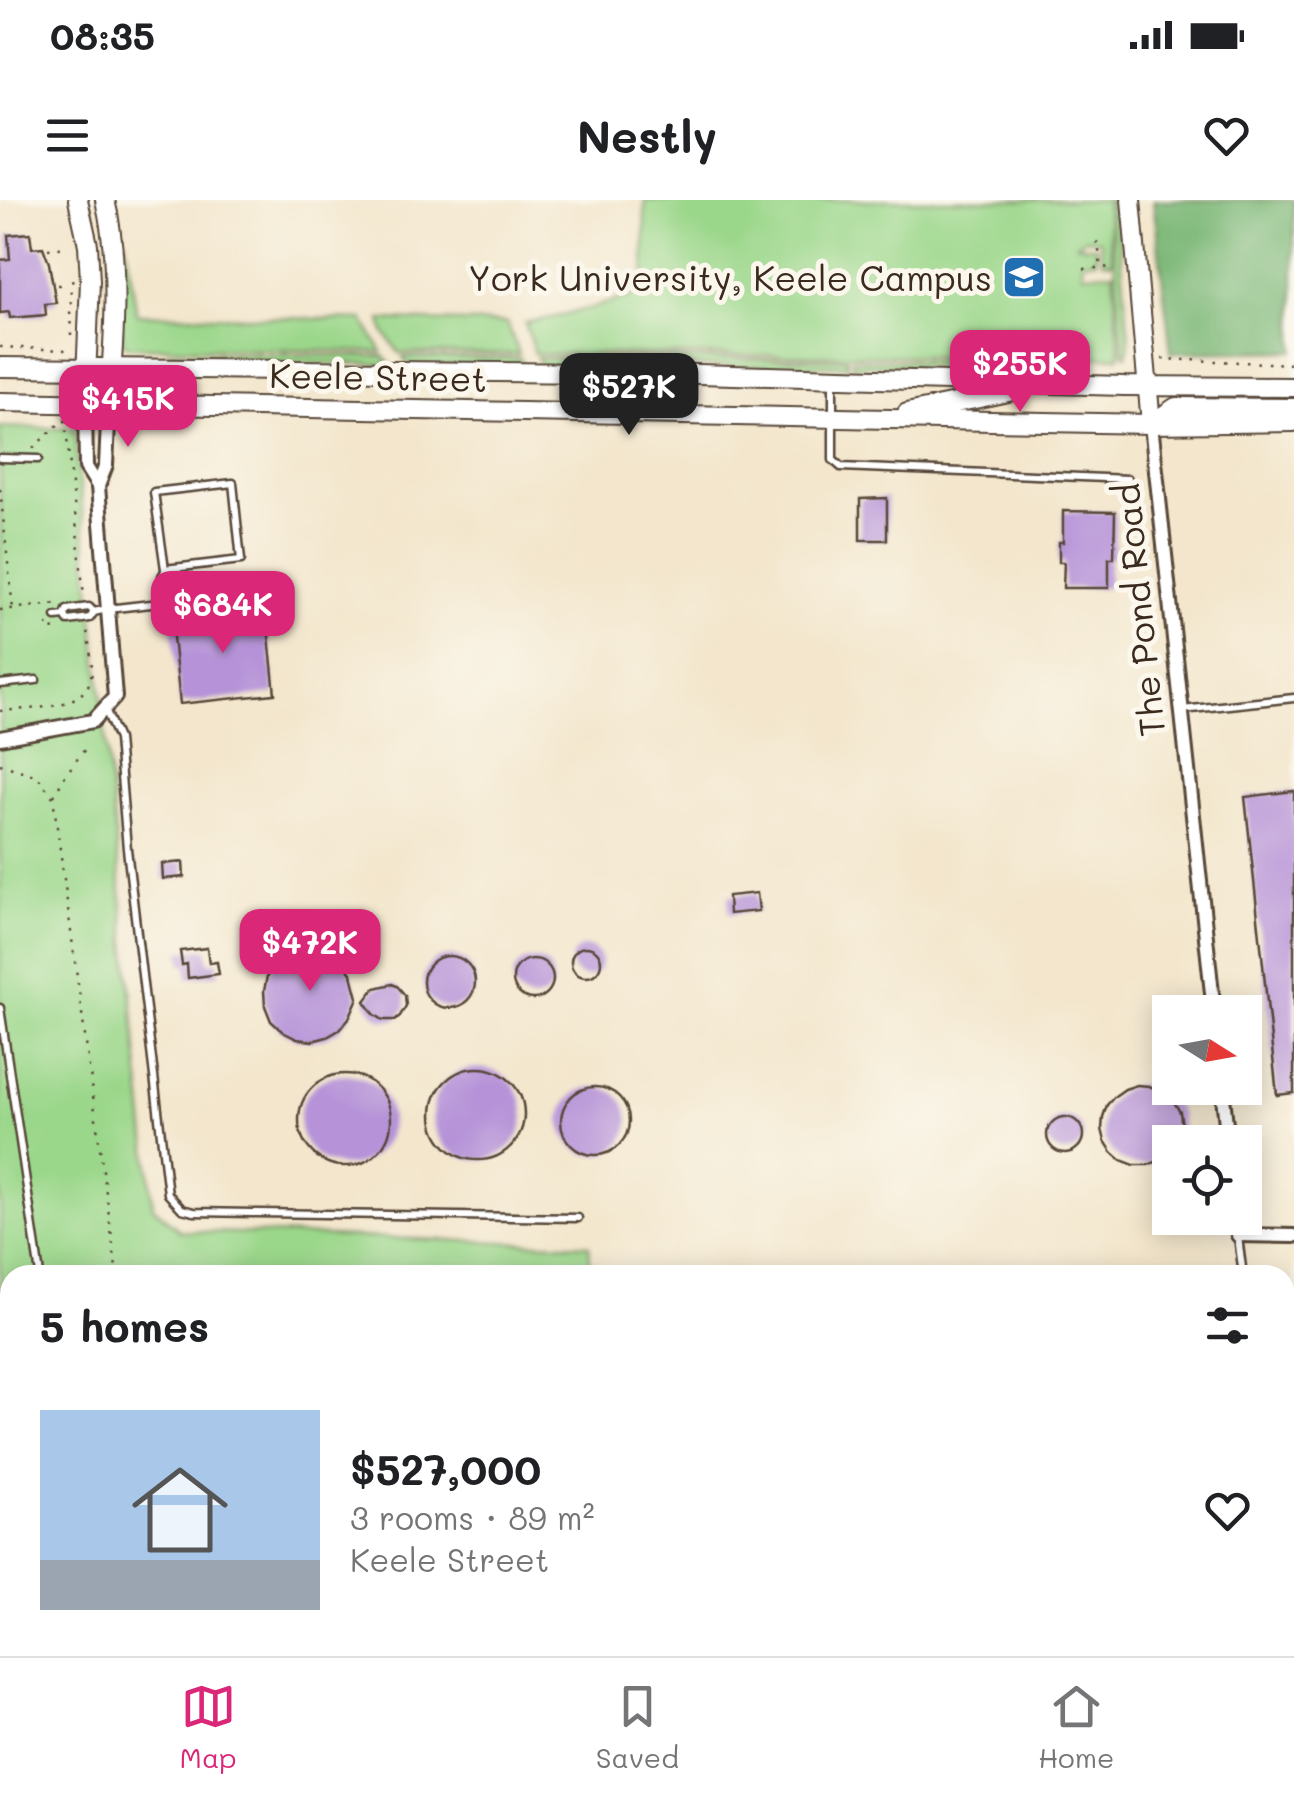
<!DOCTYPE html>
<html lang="en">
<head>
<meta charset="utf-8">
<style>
  body { margin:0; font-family:Mali,sans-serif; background:#f6f6f6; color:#202124; height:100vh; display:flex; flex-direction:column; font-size:38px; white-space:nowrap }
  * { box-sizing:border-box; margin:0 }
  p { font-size:32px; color:#757577 }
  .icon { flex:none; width:55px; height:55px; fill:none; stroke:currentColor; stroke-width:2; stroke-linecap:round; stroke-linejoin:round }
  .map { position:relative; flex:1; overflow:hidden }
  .sheet { position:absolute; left:0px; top:1065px; width:1295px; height:392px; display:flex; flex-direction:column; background:#fff; border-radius:30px 30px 0 0; box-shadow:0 5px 25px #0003 }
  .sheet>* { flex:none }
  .needle { width:65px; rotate:101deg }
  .tools { position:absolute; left:1152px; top:795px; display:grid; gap:20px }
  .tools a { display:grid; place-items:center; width:110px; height:110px; border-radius:0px; background:#fff; box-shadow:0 5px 25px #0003; font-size:50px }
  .price { position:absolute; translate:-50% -85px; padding:0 22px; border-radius:20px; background:#db2777; color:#fff; font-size:32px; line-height:65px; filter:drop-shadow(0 2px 5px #0008) }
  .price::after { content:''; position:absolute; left:50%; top:60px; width:30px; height:22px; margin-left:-15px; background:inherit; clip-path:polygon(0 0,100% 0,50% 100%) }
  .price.active { background:#222; color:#fff }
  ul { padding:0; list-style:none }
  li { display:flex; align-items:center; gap:30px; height:250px; padding:0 40px }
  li+li { border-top:2px solid #e0e0e0 }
  li span { display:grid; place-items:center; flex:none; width:280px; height:200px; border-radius:0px; color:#555 }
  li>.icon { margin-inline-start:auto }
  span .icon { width:120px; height:120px; fill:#fffc; stroke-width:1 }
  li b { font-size:42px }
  h2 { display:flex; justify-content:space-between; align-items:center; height:120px; padding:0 40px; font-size:42px }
  .status { display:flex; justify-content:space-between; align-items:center; height:70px; padding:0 50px; background:#fff; direction:ltr }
  .status svg { height:28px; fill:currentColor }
  header { display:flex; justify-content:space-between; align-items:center; height:130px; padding:0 40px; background:#fff; font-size:45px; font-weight:700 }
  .menu { display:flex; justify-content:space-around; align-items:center; height:140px; border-top:2px solid #e0e0e0; background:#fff; font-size:28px; color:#757577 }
  .menu a { display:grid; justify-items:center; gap:5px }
  .menu .active { color:#db2777 }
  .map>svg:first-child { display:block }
  .green { fill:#9bd78b; stroke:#6b8054; stroke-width:2.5 }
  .forest { fill:#7cb877; stroke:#5c714a; stroke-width:2.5 }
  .building { fill:#b693d8 }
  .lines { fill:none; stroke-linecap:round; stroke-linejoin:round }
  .lane-casing { stroke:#574638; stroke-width:11 }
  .street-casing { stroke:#574638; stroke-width:18 }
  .secondary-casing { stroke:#574638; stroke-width:22 }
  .path { stroke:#574638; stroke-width:2.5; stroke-dasharray:2.5 8; stroke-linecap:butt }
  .lane { stroke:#fff; stroke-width:6 }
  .street { stroke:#fff; stroke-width:12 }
  .secondary { stroke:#fff; stroke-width:18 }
  .rail-casing { stroke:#3b2a1e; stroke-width:8 }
  .rail { stroke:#fbf7ec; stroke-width:4; stroke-dasharray:11; stroke-linecap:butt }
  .labels { text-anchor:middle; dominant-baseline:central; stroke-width:10; stroke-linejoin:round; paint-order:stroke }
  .poi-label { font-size:35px; fill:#3b2a1e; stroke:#fbf7ec; text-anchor:end }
  .street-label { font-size:35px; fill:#3b2a1e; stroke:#fbf7ec }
</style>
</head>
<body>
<div class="status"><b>08:35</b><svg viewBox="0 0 49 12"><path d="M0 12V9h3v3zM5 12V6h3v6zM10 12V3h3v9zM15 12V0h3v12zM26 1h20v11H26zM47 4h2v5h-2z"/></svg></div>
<header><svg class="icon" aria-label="menu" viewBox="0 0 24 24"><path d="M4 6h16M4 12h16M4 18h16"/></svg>Nestly<svg class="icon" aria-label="heart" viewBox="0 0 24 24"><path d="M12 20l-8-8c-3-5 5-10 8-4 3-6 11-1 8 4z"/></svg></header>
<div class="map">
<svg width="1294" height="1456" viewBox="0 0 1294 1456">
  <rect width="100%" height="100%" fill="#fbf7ec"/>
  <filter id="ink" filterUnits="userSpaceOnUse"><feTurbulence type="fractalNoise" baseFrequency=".01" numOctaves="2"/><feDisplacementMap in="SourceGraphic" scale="20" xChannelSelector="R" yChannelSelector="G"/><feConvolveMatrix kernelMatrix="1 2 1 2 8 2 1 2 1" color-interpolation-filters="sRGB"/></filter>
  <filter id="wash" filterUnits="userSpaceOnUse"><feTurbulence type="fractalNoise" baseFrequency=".0048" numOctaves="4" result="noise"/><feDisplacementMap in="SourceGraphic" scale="40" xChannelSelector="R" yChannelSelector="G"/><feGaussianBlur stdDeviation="2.25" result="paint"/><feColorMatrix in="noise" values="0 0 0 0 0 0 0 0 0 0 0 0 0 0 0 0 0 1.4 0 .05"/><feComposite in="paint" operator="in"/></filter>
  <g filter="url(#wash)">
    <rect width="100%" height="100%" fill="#f3e6cc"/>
    <g class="green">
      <path d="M645,0h461l6,62 -9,-1 -3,-21 -14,-2 -9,6 7,2h12l1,14 -15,2 1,12 30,-2 7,85 -585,-3 -10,-31 40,-8 79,-22z"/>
      <path d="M1109,0h7l13,140 -2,15 -4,-2z"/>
      <path d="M125,41l12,73 226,6 19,32 -253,-5 -6,-5 -2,-15 -1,-83z"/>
      <path d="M381,120l126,3 12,31 -120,-1 -15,-21z"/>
      <path d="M168,153l216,3 6,8 -164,-2 -58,-7z"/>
      <path d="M403,157l117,1 4,8 -117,-2z"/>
      <path d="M537,158l310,1v7h-306z"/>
      <path d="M852,160h221v3h8v3h-229z"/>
      <path d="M0,227l74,2 79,778 27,24 409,14 2,30h-581v373h606l1,8h-617z"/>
    </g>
    <path class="forest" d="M1153,0h141v151l-123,2z"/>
    <g id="blocks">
      <g class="building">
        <path d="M30,33l2,15 11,-1 6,16 7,40 -11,1 1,11 -36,3 -1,-6 -9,1v-53l10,-1 -2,-24z"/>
        <path d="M887,298v42h-27v-41z"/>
        <path d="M1063,311l52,1 -1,46h-5v30h-46l1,-26h-5v-20h4z"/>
        <path d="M266,407l9,87 -95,10 -9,-86z"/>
        <path d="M1294,591v302l-17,2 -32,-298z"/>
        <path d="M183,662l1,15 -21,2 -1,-15z"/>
        <path d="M757,693l2,18 -30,3 -1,-18z"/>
        <circle cx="586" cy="762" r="15"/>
        <path d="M207,748l2,15 8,-1 2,12 -31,4 -1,-14 -5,1 -2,-14z"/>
        <path d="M303,748l15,1 14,5 12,9 8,12 6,23 -9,20 -10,12 -12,7 -15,4 -15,-2 -14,-7 -12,-11 -6,-15 -1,-15 3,-15 9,-13 12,-10z"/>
        <circle cx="449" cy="782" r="26"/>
        <circle cx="533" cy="779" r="20"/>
        <path d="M392,784l5,2 8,9 1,11 -6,10 -5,4h-12l-9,-6 -9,-13 10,-13z"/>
        <circle cx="478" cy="914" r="46"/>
        <circle cx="345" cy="920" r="46"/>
        <path d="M1137,885l12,1 13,5 11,9 7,12 2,14 -3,16h-9v11l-9,7 -13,5h-14l-13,-5 -9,-8 -7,-11 -3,-12 1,-12 4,-12 8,-9 10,-7z"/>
        <circle cx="595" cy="921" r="34"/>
        <circle cx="1065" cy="935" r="18"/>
      </g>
    </g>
  </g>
  <g filter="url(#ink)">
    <use href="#blocks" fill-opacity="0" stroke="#574638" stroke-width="2.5"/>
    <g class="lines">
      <g class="lane-casing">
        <g id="lane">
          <path d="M833,179v81l8,7 287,12"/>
          <path d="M0,258l38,1"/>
          <path d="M165,369l76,-9 -8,-77 -79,9 11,77v2"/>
          <path d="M167,390l3,-5v-9l-5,-5 -3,5 1,11 4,3 1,12"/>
          <path d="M65,416l2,-6 22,-3 5,5"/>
          <path d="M56,417l9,-1 3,5 22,-3 4,-6 13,-3 167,-19"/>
          <path d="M0,484l36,-4"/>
          <path d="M105,509l13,30 9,110 41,345 14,15 12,3 384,6"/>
          <path d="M1182,510l112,-12"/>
          <path d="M0,808l40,267"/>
          <path d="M1238,1037l5,38"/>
          <path d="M1285,1413l5,43"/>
          <path d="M95,1448l1,8"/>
        </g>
      </g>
      <g class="street-casing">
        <g id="street">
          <path d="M85,203l1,64 12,19"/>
          <path d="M1151,224l63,588"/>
          <path d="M0,538l93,-17 22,-24 -17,-211 8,-21 3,-61"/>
          <path d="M1222,888l6,54"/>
          <path d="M1236,1018l2,17 56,1"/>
        </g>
      </g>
      <g class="secondary-casing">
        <g id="secondary">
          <path d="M78,0l10,45 2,36 -5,122"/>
          <path d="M105,0c15,60 9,142 4,204"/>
          <path d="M1131,0l20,224"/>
          <path d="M0,167l699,7 425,12 170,1"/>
          <path d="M0,202l1151,22 143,-2"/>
          <path d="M907,213l106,-22"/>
          <path d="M1151,224l25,-17 118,1"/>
        </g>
      </g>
      <g class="path">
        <path d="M1096,43l2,-1 3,26"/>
        <path d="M48,49l20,-2"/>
        <path d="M1084,69l29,-2"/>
        <path d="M58,85h9"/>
        <path d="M71,135l-1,-25 3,-37"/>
        <path d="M0,147l66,3"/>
        <path d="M1162,159l132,5"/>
        <path d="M65,220l19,176"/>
        <path d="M33,248l31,-29"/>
        <path d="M0,289l13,120"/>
        <path d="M0,410l57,-6"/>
        <path d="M47,424l1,6 12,-1"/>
        <path d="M0,511c28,-3 85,0 91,-34 3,-14 -3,-34 -4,-48"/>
        <path d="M0,564l37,12 16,21 64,478"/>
        <path d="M54,596l12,-22 19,-25"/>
        <path d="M168,1448l1,8"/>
      </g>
      <use href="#lane" class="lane"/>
      <use href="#street" class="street"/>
      <use href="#secondary" class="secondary"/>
      <g class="rail-casing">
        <g id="rail">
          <path d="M679,1448l1,8"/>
          <path d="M696,1448l1,8"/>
        </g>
      </g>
      <use href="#rail" class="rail"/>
    </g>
  </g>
  <defs>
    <g id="university-square" transform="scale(2.25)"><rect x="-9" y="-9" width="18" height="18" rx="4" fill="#1f6fb2" stroke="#fbf7ec"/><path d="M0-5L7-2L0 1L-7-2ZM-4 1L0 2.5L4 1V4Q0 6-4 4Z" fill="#fff"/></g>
  </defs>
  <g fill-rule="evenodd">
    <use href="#university-square" x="1024" y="77"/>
  </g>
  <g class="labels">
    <g class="poi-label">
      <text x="992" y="77">York University, Keele Campus</text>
    </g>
    <g class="street-label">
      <text transform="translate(378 176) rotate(1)">Keele Street</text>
      <text transform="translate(1138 410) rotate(-96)">The Pond Road</text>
    </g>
  </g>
</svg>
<div class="tools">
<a><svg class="needle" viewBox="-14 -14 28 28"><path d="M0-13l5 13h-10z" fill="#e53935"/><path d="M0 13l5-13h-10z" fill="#757577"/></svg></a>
<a><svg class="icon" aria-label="locate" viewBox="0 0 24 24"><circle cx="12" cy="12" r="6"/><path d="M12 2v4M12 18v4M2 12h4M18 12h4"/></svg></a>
</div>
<b class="price" style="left:1020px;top:215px">$255K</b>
<b class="price active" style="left:629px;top:238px">$527K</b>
<b class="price" style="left:128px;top:250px">$415K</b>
<b class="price" style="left:223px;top:456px">$684K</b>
<b class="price" style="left:310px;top:794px">$472K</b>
<section class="sheet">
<h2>5 homes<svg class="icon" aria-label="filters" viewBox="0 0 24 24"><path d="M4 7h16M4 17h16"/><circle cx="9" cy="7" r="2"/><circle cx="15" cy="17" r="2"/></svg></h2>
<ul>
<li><span style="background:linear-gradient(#a9c7e8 75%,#9aa5b1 0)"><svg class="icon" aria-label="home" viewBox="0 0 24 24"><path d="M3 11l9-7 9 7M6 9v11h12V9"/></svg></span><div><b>$527,000</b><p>3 rooms · 89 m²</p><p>Keele Street</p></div><svg class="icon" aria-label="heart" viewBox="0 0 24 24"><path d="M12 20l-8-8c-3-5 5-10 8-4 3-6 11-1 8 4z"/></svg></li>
</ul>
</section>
</div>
<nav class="menu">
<a class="active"><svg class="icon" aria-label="map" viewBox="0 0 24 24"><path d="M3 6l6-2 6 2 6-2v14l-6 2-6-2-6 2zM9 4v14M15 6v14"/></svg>Map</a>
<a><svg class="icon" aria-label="saved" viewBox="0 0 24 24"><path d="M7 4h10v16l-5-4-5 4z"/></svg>Saved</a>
<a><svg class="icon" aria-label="home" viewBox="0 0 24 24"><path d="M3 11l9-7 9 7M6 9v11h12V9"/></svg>Home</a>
</nav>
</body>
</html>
